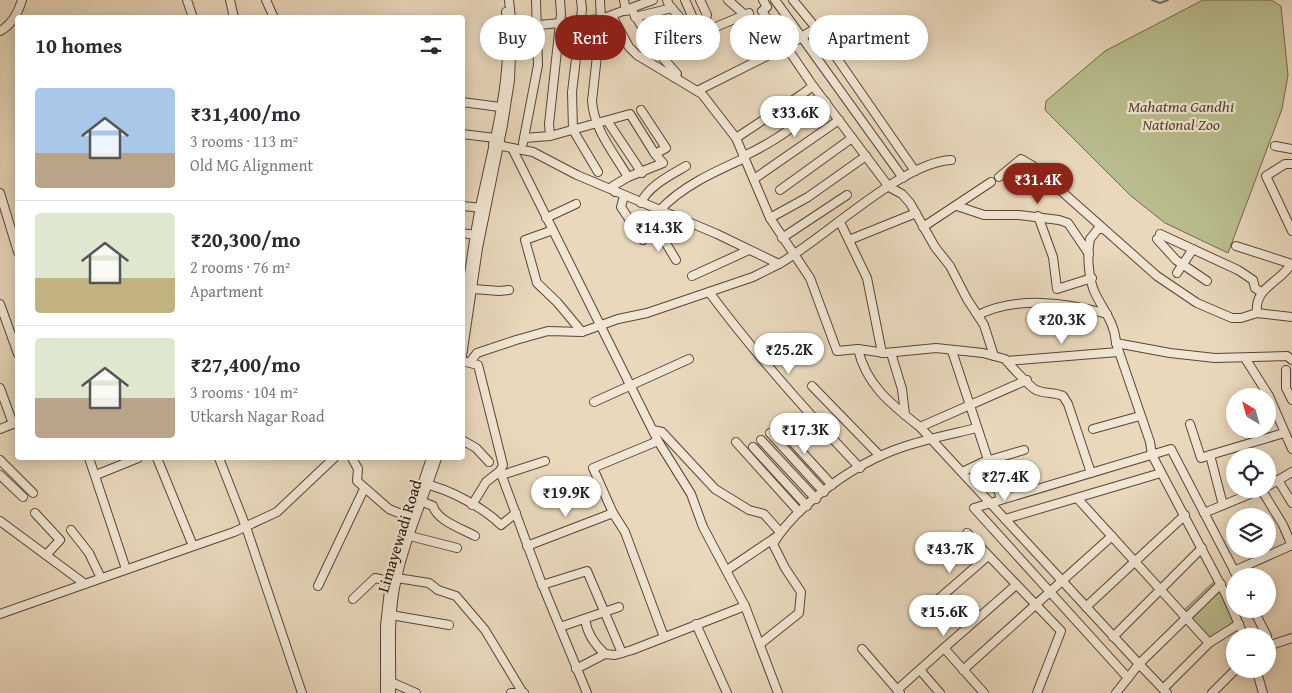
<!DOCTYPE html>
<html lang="en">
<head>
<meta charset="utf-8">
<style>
  body { margin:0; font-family:"Gentium Book Plus",serif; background:#f2f2f3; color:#2b2b33; height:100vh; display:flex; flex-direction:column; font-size:19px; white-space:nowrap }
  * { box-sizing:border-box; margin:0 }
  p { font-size:16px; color:#7c7c81 }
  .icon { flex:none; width:28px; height:28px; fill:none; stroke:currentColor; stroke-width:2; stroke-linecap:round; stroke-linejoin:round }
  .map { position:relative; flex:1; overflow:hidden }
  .details { position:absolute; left:15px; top:15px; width:450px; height:445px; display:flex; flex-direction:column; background:#fff; border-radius:5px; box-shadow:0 2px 12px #0003 }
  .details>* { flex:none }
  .top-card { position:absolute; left:480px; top:15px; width:475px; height:45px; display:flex; gap:10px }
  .needle { width:32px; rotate:323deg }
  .tools { position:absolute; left:1226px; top:388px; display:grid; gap:10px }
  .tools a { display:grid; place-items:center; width:50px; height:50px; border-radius:50%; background:#fff; box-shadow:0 2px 12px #0003; font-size:25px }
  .price { position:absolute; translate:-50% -42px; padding:0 11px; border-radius:18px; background:#fff; color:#222; font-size:16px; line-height:32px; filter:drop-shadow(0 1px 2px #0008) }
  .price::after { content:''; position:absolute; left:50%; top:30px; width:15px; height:11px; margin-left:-8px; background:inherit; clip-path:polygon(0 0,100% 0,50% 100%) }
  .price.current { background:#8f2418; color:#fff }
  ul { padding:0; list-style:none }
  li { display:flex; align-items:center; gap:15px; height:125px; padding:0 20px }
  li+li { border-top:1px solid #e1e1e2 }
  li span { display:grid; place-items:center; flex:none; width:140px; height:100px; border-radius:5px; color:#555 }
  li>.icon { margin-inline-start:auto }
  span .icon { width:60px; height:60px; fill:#fffc; stroke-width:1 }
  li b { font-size:21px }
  h2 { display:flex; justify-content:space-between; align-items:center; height:60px; padding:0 20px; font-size:21px }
  .chip { padding:0 18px; border-radius:22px; background:#fff; box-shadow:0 2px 12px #0003; font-size:18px; line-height:45px }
  .chip.current { background:#8f2418; color:#fff }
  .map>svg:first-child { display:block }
  .green { fill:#b9be8f; stroke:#71684c }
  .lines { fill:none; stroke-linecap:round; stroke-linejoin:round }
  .stream { stroke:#6b776d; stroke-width:2 }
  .minor-casing { stroke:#594436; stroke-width:10 }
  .minor { stroke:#f1e6d3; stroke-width:8 }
  .labels { text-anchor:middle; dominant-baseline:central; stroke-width:4.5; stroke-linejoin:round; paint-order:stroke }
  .park-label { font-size:16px; font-style:italic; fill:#544631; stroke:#f1e6d3 }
  .street-label { font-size:16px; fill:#291309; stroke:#f1e6d3 }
</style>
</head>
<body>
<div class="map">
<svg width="1292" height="693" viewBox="0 0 1292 693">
  <rect width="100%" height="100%" fill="#e9d8bc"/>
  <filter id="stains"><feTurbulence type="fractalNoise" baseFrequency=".004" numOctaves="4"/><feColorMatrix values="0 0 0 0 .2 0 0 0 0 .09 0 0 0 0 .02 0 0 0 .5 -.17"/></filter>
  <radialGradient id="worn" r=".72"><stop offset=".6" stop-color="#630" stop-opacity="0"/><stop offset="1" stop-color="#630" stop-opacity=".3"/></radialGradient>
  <g class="green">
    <path d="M1203,0h68l10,6 7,69 -6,34 -54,144 -63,-30 -34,-27 -86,-86 1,-9 59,-50z"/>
    <path d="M1218,578l21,46 -30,19 -28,-30z"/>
  </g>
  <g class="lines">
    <path class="stream" d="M1152,0l8,3 8,-3"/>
    <g class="minor-casing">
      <g id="minor">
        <path d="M187,0l6,18"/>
        <path d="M230,0l4,18"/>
        <path d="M266,0l8,18"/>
        <path d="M581,0l1,9 -10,83 1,38 25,42"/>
        <path d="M600,0l1,19 -9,82c2,29 22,52 36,76"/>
        <path d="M624,0l2,11"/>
        <path d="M667,0l2,5 14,16 6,18"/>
        <path d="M685,0l15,34"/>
        <path d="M700,0l7,15 -3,8 3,8"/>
        <path d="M728,0l17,15"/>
        <path d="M763,0l4,7 -5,4 51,75 76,101 13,7 8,9 25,44 15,19 17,33 17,26 10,31"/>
        <path d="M775,0l128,178"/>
        <path d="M793,0l23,28 99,143"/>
        <path d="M631,9l11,18 38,15 69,-29"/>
        <path d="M612,16l17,31 8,8 65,39 34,44 34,80 40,60 27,73 21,-2 27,4 51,-5 47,5 22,6c5,6 25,28 31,31 9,4 18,2 27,6l5,8 23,69"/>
        <path d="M635,17l37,-9"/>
        <path d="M508,28l93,-9 52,-19"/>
        <path d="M0,31c12,-6 18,-18 22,-31"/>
        <path d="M651,31l-3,5 8,14 21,24 -2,4"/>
        <path d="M697,91l90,-45 29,-18"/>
        <path d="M462,102l38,5"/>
        <path d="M801,119l25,-17"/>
        <path d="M608,122l34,51"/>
        <path d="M462,134l33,4"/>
        <path d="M550,136l-1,-12 12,-110 -1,-14"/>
        <path d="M524,138l26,-2 80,-22 25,40"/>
        <path d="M736,138l65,-43"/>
        <path d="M523,143l15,-78 -2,-65"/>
        <path d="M493,144l19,4 146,293 33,53 12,33 42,79 33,87"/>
        <path d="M1275,146l17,3"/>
        <path d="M744,156c13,-6 50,-26 57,-38 4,-7 2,-15 0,-23l12,-9"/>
        <path d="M1292,164h-7l-19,12 26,55"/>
        <path d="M999,177l22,-18 12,7 124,110 40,27 35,15h9l16,-5 35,4"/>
        <path d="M754,179l85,-59"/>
        <path d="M780,190l72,-52"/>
        <path d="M615,192l-2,-6 15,-9 35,-14 -8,-9 11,-6 -25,-38"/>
        <path d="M0,193l18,59"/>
        <path d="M624,196l-3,11 22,33 15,-10 18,30"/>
        <path d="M641,203c7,-17 30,-28 45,-37"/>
        <path d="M462,206l21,2"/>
        <path d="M957,206l27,9h35l40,5 9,3 21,31"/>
        <path d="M659,211c23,-25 55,-39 86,-53"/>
        <path d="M1038,216l15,41 4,32 35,-11"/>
        <path d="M546,218l30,-14"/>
        <path d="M770,218l38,-21 58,-41"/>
        <path d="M840,222l27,56 15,75"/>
        <path d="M923,227l68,-45"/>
        <path d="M1103,229h-5l-8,10c-3,15 -2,39 5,54 8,17 20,30 21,50l54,10 45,5 72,-2 5,4"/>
        <path d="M553,230l-28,10 12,43 20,19 25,30"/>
        <path d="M462,233l13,2"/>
        <path d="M1160,234l78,36 15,10 2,8 6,4"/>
        <path d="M782,238l65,-43"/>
        <path d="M1157,239l19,21 31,21"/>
        <path d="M849,240l67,-27"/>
        <path d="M1236,246l56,18"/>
        <path d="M779,264c46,-26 123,-102 172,-104"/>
        <path d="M1177,273l16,-24"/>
        <path d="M692,276l57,-26"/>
        <path d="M474,289l25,2 10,-1"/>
        <path d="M709,292c46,62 97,119 151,176"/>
        <path d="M0,304l18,50"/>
        <path d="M1257,313c-3,-26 23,-30 34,-49"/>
        <path d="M978,315c38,-19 88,-13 129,-1"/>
        <path d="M462,324c6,-39 10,-78 18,-117 13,-63 33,-129 26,-195"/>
        <path d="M1116,343l34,99 2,13 74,140 18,41"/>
        <path d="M858,349c8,36 34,56 62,78l219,237 82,-80"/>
        <path d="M952,351l49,148"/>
        <path d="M891,353l11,36 3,26"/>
        <path d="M462,356l16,-108 25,-123 7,-45 2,-52 -3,-28"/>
        <path d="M1245,358l24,38 23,53"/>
        <path d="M462,361l16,4 25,100 -3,6 40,108 47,114"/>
        <path d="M1007,361l111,-9"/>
        <path d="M470,362l7,-9 39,-13 32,-9 34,1 36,-13 29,-6 106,-36 26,-13 -62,-30 -140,-59 -44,-23 -21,-4"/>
        <path d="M1286,370v18l6,12"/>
        <path d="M812,386l68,70"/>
        <path d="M0,388l13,36"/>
        <path d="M594,402l95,-43"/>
        <path d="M1190,424l11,34 9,-3 13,50"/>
        <path d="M778,426l54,59"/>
        <path d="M920,427l107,-47"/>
        <path d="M0,429l18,-7"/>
        <path d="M1093,429l47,-13"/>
        <path d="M653,430l9,2 53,57 34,21 15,4 16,18"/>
        <path d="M770,433l54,59"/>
        <path d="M462,440l14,8 13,14"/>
        <path d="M761,440l55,59"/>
        <path d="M658,441l-65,27 20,45 12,19 39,105"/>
        <path d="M736,442l63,70"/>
        <path d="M753,447l54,59"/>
        <path d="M1210,455l74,-22"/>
        <path d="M89,458l37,111"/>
        <path d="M157,458l36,88"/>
        <path d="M219,458l27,69 56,166"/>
        <path d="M352,458l6,11 -1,12 32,28 22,9"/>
        <path d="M0,460l33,33"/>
        <path d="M962,472l21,-10 41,-12"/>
        <path d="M0,475l23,22"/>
        <path d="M96,475l42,-17"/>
        <path d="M502,475l43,-14"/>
        <path d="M1278,480l14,23"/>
        <path d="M425,484c24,5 59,24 76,41l15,-12"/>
        <path d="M1268,486l24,-14"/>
        <path d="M1261,489l22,36 9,21"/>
        <path d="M1077,498l132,145 -46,46"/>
        <path d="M423,502l10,4c4,15 30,23 42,30"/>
        <path d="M472,505l14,-23 14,-11"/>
        <path d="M35,513l25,27 -14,15"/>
        <path d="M1204,513l58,-24"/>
        <path d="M1005,519l156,-46"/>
        <path d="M0,521l85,63 149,-52 43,-20 57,-54"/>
        <path d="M71,530l18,23 12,25"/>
        <path d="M967,533l94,98 -24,62"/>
        <path d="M410,536l47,12"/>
        <path d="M527,546l86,-33"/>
        <path d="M727,570l49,-33"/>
        <path d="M1234,571l58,-26"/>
        <path d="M397,578l32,5 9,7 18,6 29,34 38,63"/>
        <path d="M542,585l45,-14 35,82"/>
        <path d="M318,586l46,-97"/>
        <path d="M353,599l22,-21 15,3"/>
        <path d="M1086,607l99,-92"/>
        <path d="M927,609l61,-53"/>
        <path d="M1253,609l14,27"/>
        <path d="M0,614l85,-30"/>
        <path d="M391,615l58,10"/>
        <path d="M585,619c2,15 9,25 20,35l10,1 17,-5 113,-44"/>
        <path d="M696,624l31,69"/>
        <path d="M560,627l59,-20"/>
        <path d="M1113,637l89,-89"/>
        <path d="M1209,643l30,-19"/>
        <path d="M760,644l39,-31 2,-21 -16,-24 -12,-24c24,-40 83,-81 127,-96 25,-9 52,-14 77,-20"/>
        <path d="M1268,646l24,-8"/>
        <path d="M944,648l72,-63"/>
        <path d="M862,649l38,44"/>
        <path d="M576,669l29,-15"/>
        <path d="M1256,669l7,24"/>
        <path d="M920,670l20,23"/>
        <path d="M963,670l149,-134"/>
        <path d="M1128,678l-154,-170 197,-59 66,127"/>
        <path d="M391,682l25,11"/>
        <path d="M897,690l47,-42 40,45"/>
        <path d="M385,693v-67l5,-45 41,-123"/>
        <path d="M391,693c1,-31 -2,-62 2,-92 6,-49 29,-97 44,-143"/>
        <path d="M511,693h13"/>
        <path d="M1116,693l23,-29 28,29"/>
        <path d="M1212,693l24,-24"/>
      </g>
    </g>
    <use href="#minor" class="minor"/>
  </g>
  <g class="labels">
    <g class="park-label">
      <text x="1181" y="106">Mahatma Gandhi<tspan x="1181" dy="18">National Zoo</tspan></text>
    </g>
    <g class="street-label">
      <text transform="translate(399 536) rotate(-73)">Limayewadi Road</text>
    </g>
  </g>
  <rect width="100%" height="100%" filter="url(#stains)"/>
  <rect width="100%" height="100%" fill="url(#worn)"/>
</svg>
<div class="tools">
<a><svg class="needle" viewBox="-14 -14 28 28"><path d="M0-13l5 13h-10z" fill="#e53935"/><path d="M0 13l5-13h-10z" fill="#7c7c81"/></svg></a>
<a><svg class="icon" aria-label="locate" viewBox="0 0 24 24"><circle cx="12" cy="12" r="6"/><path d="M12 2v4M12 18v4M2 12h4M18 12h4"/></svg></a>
<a><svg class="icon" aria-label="layers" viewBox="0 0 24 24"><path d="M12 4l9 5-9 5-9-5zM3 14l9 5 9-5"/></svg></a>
<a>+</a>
<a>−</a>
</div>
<b class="price" style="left:795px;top:138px">₹33.6K</b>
<b class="price current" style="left:1038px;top:205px">₹31.4K</b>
<b class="price" style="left:659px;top:253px">₹14.3K</b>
<b class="price" style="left:1062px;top:345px">₹20.3K</b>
<b class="price" style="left:789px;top:375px">₹25.2K</b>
<b class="price" style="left:805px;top:455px">₹17.3K</b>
<b class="price" style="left:1005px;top:502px">₹27.4K</b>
<b class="price" style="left:566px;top:518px">₹19.9K</b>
<b class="price" style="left:950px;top:574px">₹43.7K</b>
<b class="price" style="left:944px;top:637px">₹15.6K</b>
<div class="top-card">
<a class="chip">Buy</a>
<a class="chip current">Rent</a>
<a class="chip">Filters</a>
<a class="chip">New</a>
<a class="chip">Apartment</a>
</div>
<section class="details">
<h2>10 homes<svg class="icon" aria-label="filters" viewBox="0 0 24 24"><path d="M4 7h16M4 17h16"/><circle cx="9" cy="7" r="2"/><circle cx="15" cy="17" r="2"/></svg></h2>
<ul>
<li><span style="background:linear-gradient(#a9c7e8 65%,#b9a48a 0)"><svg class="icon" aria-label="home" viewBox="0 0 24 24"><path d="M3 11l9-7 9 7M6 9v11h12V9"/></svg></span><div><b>₹31,400/mo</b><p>3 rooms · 113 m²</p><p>Old MG Alignment</p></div></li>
<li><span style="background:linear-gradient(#dfe7d0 65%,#c2b280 0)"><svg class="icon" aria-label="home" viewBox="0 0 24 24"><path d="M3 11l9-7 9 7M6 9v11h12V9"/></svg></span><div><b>₹20,300/mo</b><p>2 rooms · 76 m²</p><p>Apartment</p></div></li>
<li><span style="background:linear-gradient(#dfe7d0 60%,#b9a48a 0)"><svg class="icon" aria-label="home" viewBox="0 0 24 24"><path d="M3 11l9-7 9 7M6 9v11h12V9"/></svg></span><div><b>₹27,400/mo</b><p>3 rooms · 104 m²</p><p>Utkarsh Nagar Road</p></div></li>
</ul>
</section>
</div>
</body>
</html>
